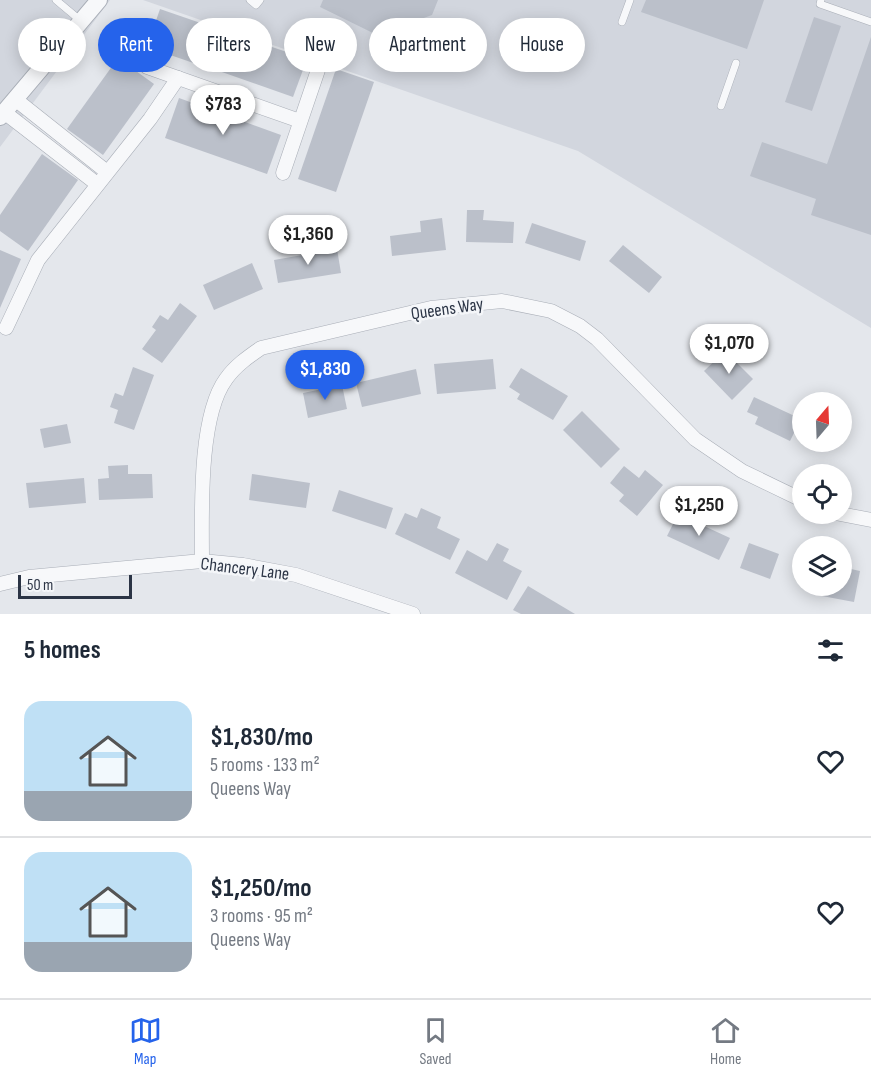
<!DOCTYPE html>
<html lang="en">
<head>
<meta charset="utf-8">
<style>
  body { margin:0; font-family:"Sofia Sans Condensed",sans-serif; background:#f6f6f7; color:#1f2937; height:100vh; display:flex; flex-direction:column; font-size:22px; white-space:nowrap }
  * { box-sizing:border-box; margin:0 }
  p { font-size:20px; color:#747a83 }
  .icon { flex:none; width:33px; height:33px; fill:none; stroke:currentColor; stroke-width:2; stroke-linecap:round; stroke-linejoin:round }
  .map { position:relative; height:614px; overflow:hidden }
  .drawer { display:flex; flex-direction:column; background:#fff; flex:1 }
  .drawer>* { flex:none }
  .banner { position:absolute; left:18px; top:18px; width:836px; height:54px; display:flex; gap:12px }
  .needle { width:39px; rotate:19deg }
  .tools { position:absolute; left:792px; top:392px; display:grid; gap:12px }
  .tools a { display:grid; place-items:center; width:60px; height:60px; border-radius:50%; background:#fff; box-shadow:0 3px 15px #0003; font-size:30px }
  .scale { position:absolute; left:18px; bottom:15px; width:114px; box-sizing:border-box; padding-left:6px; border:3px solid #2b3445; border-top:0; font-size:16px; line-height:21px; white-space:nowrap; color:#2b3445; -webkit-text-stroke:4px #f4f6f9; paint-order:stroke }
  .price { position:absolute; translate:-50% -51px; padding:0 14px; border-radius:21px; background:#fff; color:#222; font-size:20px; line-height:39px; filter:drop-shadow(0 2px 3px #0008) }
  .price::after { content:''; position:absolute; left:50%; top:36px; width:18px; height:14px; margin-left:-9px; background:inherit; clip-path:polygon(0 0,100% 0,50% 100%) }
  .price.current { background:#2563eb; color:#fff }
  ul { padding:0; list-style:none }
  li { display:flex; align-items:center; gap:18px; height:150px; padding:0 24px }
  li+li { border-top:2px solid #e0e1e3 }
  li span { display:grid; place-items:center; flex:none; width:168px; height:120px; border-radius:18px; color:#555 }
  li>.icon { margin-inline-start:auto }
  span .icon { width:72px; height:72px; fill:#fffc; stroke-width:1 }
  li b { font-size:26px }
  h2 { display:flex; justify-content:space-between; align-items:center; height:72px; padding:0 24px; font-size:26px }
  .pill { padding:0 21px; border-radius:27px; background:#fff; box-shadow:0 3px 15px #0003; font-size:21px; line-height:54px }
  .pill.current { background:#2563eb; color:#fff }
  .tab-bar { display:flex; justify-content:space-around; align-items:center; height:84px; border-top:2px solid #e0e1e3; background:#fff; font-size:16px; color:#747a83 }
  .tab-bar a { display:grid; justify-items:center; gap:3px }
  .tab-bar .current { color:#2563eb }
  .map>svg:first-child { display:block }
  .built { fill:#d2d6de }
  .building { fill:#bbc0ca }
  .lines { fill:none; stroke-linecap:round; stroke-linejoin:round }
  .service-casing { stroke:#a9aeb7; stroke-width:8 }
  .minor-casing { stroke:#a9aeb7; stroke-width:15 }
  .tertiary-casing { stroke:#a9aeb7; stroke-width:18 }
  .service { stroke:#f7f8fa; stroke-width:7 }
  .minor { stroke:#f7f8fa; stroke-width:14 }
  .tertiary { stroke:#f7f8fa; stroke-width:16 }
  .labels { text-anchor:middle; dominant-baseline:central; stroke-width:5; stroke-linejoin:round; paint-order:stroke }
  .street-label { font-size:18px; fill:#2b3445; stroke:#f4f6f9 }
</style>
</head>
<body>
<div class="map">
<svg width="871" height="614" viewBox="0 0 871 614">
  <rect width="100%" height="100%" fill="#e4e7ec"/>
  <g class="built">
    <path d="M0,0h110l-110,147z"/>
    <path d="M143,0h728v328l-293,-177z"/>
  </g>
  <g class="building">
    <path d="M323,0h115l-6,15 -55,20 -57,-28z"/>
    <path d="M646,0h118l-17,49 -106,-37z"/>
    <path d="M160,9l58,20 -13,38 -58,-20z"/>
    <path d="M814,17l27,9 -29,85 -27,-9z"/>
    <path d="M232,33l75,26 -14,38 -74,-26z"/>
    <path d="M871,37v198l-60,-20 5,-16 -66,-23 12,-34 65,22z"/>
    <path d="M118,58l36,26 -51,71 -36,-26z"/>
    <path d="M336,69l38,13 -38,110 -38,-13z"/>
    <path d="M179,98l102,37 -14,39 -102,-36z"/>
    <path d="M42,154l36,26 -50,71 -28,-20v-16z"/>
    <path d="M467,210h17l-1,10 31,2 -1,21 -47,-1z"/>
    <path d="M442,218l4,32 -54,6 -2,-20 31,-4 -1,-11z"/>
    <path d="M532,223l54,18 -6,20 -55,-18z"/>
    <path d="M623,245l39,32 -13,16 -40,-32z"/>
    <path d="M337,249l4,24 -63,10 -4,-23z"/>
    <path d="M0,250l21,9 -21,49z"/>
    <path d="M252,263l11,26 -49,21 -11,-25z"/>
    <path d="M180,303l17,13 -35,47 -20,-14 14,-19 -4,-3 8,-12 8,5z"/>
    <path d="M725,351l28,28 -21,21 -28,-29z"/>
    <path d="M493,359l3,30 -59,5 -3,-30z"/>
    <path d="M133,367l21,8 -20,55 -20,-7 4,-13 -8,-3 5,-14 8,3z"/>
    <path d="M521,368l47,28 -15,24 -36,-21 3,-5 -11,-7z"/>
    <path d="M416,369l5,25 -59,13 -6,-24z"/>
    <path d="M342,385l5,24 -39,9 -5,-25z"/>
    <path d="M754,397l47,22 -11,22 -35,-17 3,-7 -11,-5z"/>
    <path d="M582,411l38,38 -19,19 -38,-38z"/>
    <path d="M67,424l4,19 -27,5 -4,-19z"/>
    <path d="M128,465v9h24l1,24 -54,2 -1,-21 11,-1 -1,-12z"/>
    <path d="M624,466l15,12 6,-8 18,15 -26,31 -18,-15 5,-6 -14,-12z"/>
    <path d="M252,474l58,9 -4,25 -57,-8z"/>
    <path d="M84,478l2,25 -57,5 -3,-25z"/>
    <path d="M339,490l54,18 -7,21 -54,-18z"/>
    <path d="M421,508l20,9 -4,11 23,11 -10,21 -55,-26 10,-21 12,5z"/>
    <path d="M678,514l52,24 -11,22 -52,-24z"/>
    <path d="M497,543l12,6 -6,12 19,10 -15,29 -52,-27 12,-23 20,11z"/>
    <path d="M749,543l30,11 -9,25 -30,-11z"/>
    <path d="M842,567l18,4 -6,31 -32,-6 2,-8 -9,-2 27,-1z"/>
    <path d="M528,586l47,28h-54l-8,-4z"/>
  </g>
  <g class="lines">
    <g class="service-casing">
      <g id="service">
        <path d="M56,0l25,21"/>
        <path d="M250,0l6,5 4,-5"/>
        <path d="M821,0l-1,4 51,18"/>
        <path d="M622,22l8,-22"/>
        <path d="M721,106l15,-43"/>
      </g>
    </g>
    <g class="minor-casing">
      <g id="minor">
        <path d="M147,67l153,54"/>
        <path d="M15,99l92,73"/>
        <path d="M4,112l93,72"/>
        <path d="M283,173l35,-103"/>
        <path d="M6,328l32,-68 112,-141 28,-41"/>
        <path d="M835,513l36,7"/>
        <path d="M202,561c0,-47 -4,-144 24,-182 9,-13 22,-22 35,-31l170,-40 71,-7 49,10 29,15 17,13 98,100 47,32 60,29"/>
        <path d="M0,584l29,-7 173,-16 41,4 53,10 117,39"/>
      </g>
    </g>
    <g class="tertiary-casing">
      <path id="tertiary" d="M0,117l99,-117"/>
    </g>
    <use href="#service" class="service"/>
    <use href="#minor" class="minor"/>
    <use href="#tertiary" class="tertiary"/>
  </g>
  <g class="labels">
    <g class="street-label">
      <text transform="translate(447 309) rotate(-8)">Queens Way</text>
      <text transform="translate(245 569) rotate(7)">Chancery Lane</text>
    </g>
  </g>
</svg>
<div class="tools">
<a><svg class="needle" viewBox="-14 -14 28 28"><path d="M0-13l5 13h-10z" fill="#e53935"/><path d="M0 13l5-13h-10z" fill="#747a83"/></svg></a>
<a><svg class="icon" aria-label="locate" viewBox="0 0 24 24"><circle cx="12" cy="12" r="6"/><path d="M12 2v4M12 18v4M2 12h4M18 12h4"/></svg></a>
<a><svg class="icon" aria-label="layers" viewBox="0 0 24 24"><path d="M12 4l9 5-9 5-9-5zM3 14l9 5 9-5"/></svg></a>
</div>
<div class="scale">50 m</div>
<b class="price" style="left:223px;top:136px">$783</b>
<b class="price" style="left:308px;top:266px">$1,360</b>
<b class="price" style="left:729px;top:375px">$1,070</b>
<b class="price current" style="left:325px;top:401px">$1,830</b>
<b class="price" style="left:699px;top:537px">$1,250</b>
<div class="banner">
<a class="pill">Buy</a>
<a class="pill current">Rent</a>
<a class="pill">Filters</a>
<a class="pill">New</a>
<a class="pill">Apartment</a>
<a class="pill">House</a>
</div>
</div>
<section class="drawer">
<h2>5 homes<svg class="icon" aria-label="filters" viewBox="0 0 24 24"><path d="M4 7h16M4 17h16"/><circle cx="9" cy="7" r="2"/><circle cx="15" cy="17" r="2"/></svg></h2>
<ul>
<li><span style="background:linear-gradient(#bfe0f5 75%,#9aa5b1 0)"><svg class="icon" aria-label="home" viewBox="0 0 24 24"><path d="M3 11l9-7 9 7M6 9v11h12V9"/></svg></span><div><b>$1,830/mo</b><p>5 rooms · 133 m²</p><p>Queens Way</p></div><svg class="icon" aria-label="heart" viewBox="0 0 24 24"><path d="M12 20l-8-8c-3-5 5-10 8-4 3-6 11-1 8 4z"/></svg></li>
<li><span style="background:linear-gradient(#bfe0f5 75%,#9aa5b1 0)"><svg class="icon" aria-label="home" viewBox="0 0 24 24"><path d="M3 11l9-7 9 7M6 9v11h12V9"/></svg></span><div><b>$1,250/mo</b><p>3 rooms · 95 m²</p><p>Queens Way</p></div><svg class="icon" aria-label="heart" viewBox="0 0 24 24"><path d="M12 20l-8-8c-3-5 5-10 8-4 3-6 11-1 8 4z"/></svg></li>
</ul>
</section>
<nav class="tab-bar">
<a class="current"><svg class="icon" aria-label="map" viewBox="0 0 24 24"><path d="M3 6l6-2 6 2 6-2v14l-6 2-6-2-6 2zM9 4v14M15 6v14"/></svg>Map</a>
<a><svg class="icon" aria-label="saved" viewBox="0 0 24 24"><path d="M7 4h10v16l-5-4-5 4z"/></svg>Saved</a>
<a><svg class="icon" aria-label="home" viewBox="0 0 24 24"><path d="M3 11l9-7 9 7M6 9v11h12V9"/></svg>Home</a>
</nav>
</body>
</html>
